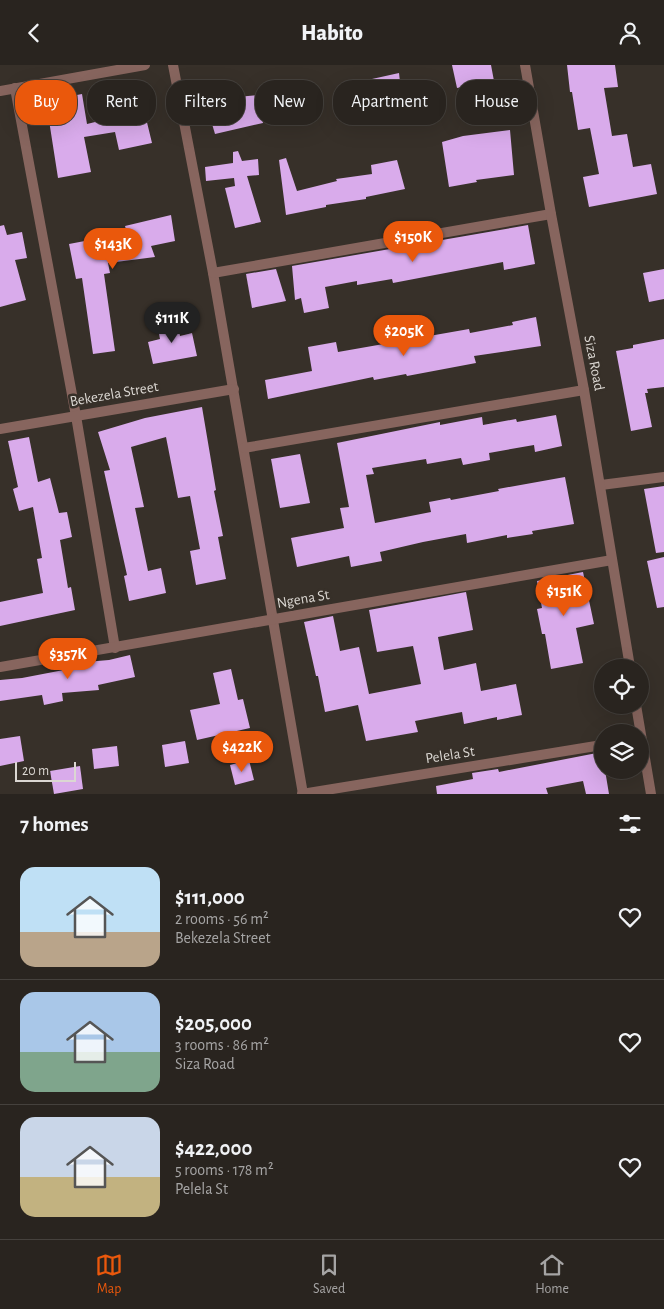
<!DOCTYPE html>
<html lang="en">
<head>
<meta charset="utf-8">
<style>
  body { margin:0; font-family:"Alegreya Sans",sans-serif; background:#312c28; color:#f1f3f6; height:100vh; display:flex; flex-direction:column; font-size:19px; white-space:nowrap }
  * { box-sizing:border-box; margin:0 }
  p { font-size:16px; color:#a5a4a4 }
  .icon { flex:none; width:28px; height:28px; fill:none; stroke:currentColor; stroke-width:2; stroke-linecap:round; stroke-linejoin:round }
  .map { position:relative; height:729px; overflow:hidden }
  .details { display:flex; flex-direction:column; background:#29241f; flex:1 }
  .details>* { flex:none }
  .banner { position:absolute; left:15px; top:15px; width:635px; height:45px; display:flex; gap:10px }
  .tools { position:absolute; left:594px; top:594px; display:grid; gap:10px }
  .tools a { display:grid; place-items:center; width:55px; height:55px; border-radius:50%; background:#29241f; box-shadow:0 5px 20px #0002,0 0 0 1px #45413d; font-size:25px }
  .scale { position:absolute; left:15px; bottom:12px; width:61px; box-sizing:border-box; padding-left:5px; border:2px solid #dbd7d2; border-top:0; font-size:14px; line-height:18px; white-space:nowrap; color:#dbd7d2; -webkit-text-stroke:4px #373029; paint-order:stroke }
  .price { position:absolute; translate:-50% -42px; padding:0 11px; border-radius:18px; background:#ea580c; color:#fff; font-size:16px; line-height:32px; filter:drop-shadow(0 1px 2px #0008) }
  .price::after { content:''; position:absolute; left:50%; top:30px; width:15px; height:11px; margin-left:-8px; background:inherit; clip-path:polygon(0 0,100% 0,50% 100%) }
  .price.current { background:#222; color:#fff }
  ul { padding:0; list-style:none }
  li { display:flex; align-items:center; gap:15px; height:125px; padding:0 20px }
  li+li { border-top:1px solid #45413d }
  li span { display:grid; place-items:center; flex:none; width:140px; height:100px; border-radius:15px; color:#555 }
  li>.icon { margin-inline-start:auto }
  span .icon { width:60px; height:60px; fill:#fffc; stroke-width:1 }
  li b { font-size:21px }
  h2 { display:flex; justify-content:space-between; align-items:center; height:60px; padding:0 20px; font-size:21px }
  .pill { padding:0 18px; border-radius:20px; background:#29241f; box-shadow:0 5px 20px #0002,0 0 0 1px #45413d; font-size:18px; line-height:45px }
  .pill.current { background:#ea580c; color:#fff }
  header { display:flex; justify-content:space-between; align-items:center; height:65px; padding:0 20px; background:#29241f; font-size:22px; font-weight:800 }
  .menu { display:flex; justify-content:space-around; align-items:center; height:70px; border-top:1px solid #45413d; background:#29241f; font-size:14px; color:#a5a4a4 }
  .menu a { display:grid; justify-items:center; gap:2px }
  .menu .current { color:#ea580c }
  .map>svg:first-child { display:block }
  .building { fill:#d9abeb }
  .lines { fill:none; stroke-linecap:round; stroke-linejoin:round }
  .minor { stroke:#87655e; stroke-width:10 }
  .tertiary { stroke:#87655e; stroke-width:10 }
  .labels { text-anchor:middle; dominant-baseline:central; stroke-width:5; stroke-linejoin:round; paint-order:stroke }
  .street-label { font-size:15px; fill:#dbd7d2; stroke:#373029 }
</style>
</head>
<body>
<header><svg class="icon" aria-label="back" viewBox="0 0 24 24"><path d="M15 5l-7 7 7 7"/></svg>Habito<svg class="icon" aria-label="person" viewBox="0 0 24 24"><circle cx="12" cy="8" r="4"/><path d="M4 21q1-7 8-7t8 7"/></svg></header>
<div class="map">
<svg width="664" height="729" viewBox="0 0 664 729">
  <rect width="100%" height="100%" fill="#373029"/>
  <g class="building">
    <path d="M452,0h39l3,16 -37,7z"/>
    <path d="M567,0h48l3,22 -14,1 8,48 15,-2 6,33 18,-3 6,30 -68,13 -6,-30 16,-3 -9,-46 -12,2 -6,-38h-2z"/>
    <path d="M399,8l3,27 -32,7 -7,-26z"/>
    <path d="M82,29l5,30 57,-14 8,33 -33,7 -4,-18 -31,5 7,35 -33,6 -12,-77z"/>
    <path d="M259,30l4,28 -48,11 -10,-34z"/>
    <path d="M510,65l4,45 -38,5 1,2 -28,5 -7,-45 21,-6z"/>
    <path d="M238,86l4,10 16,-2 1,16 -12,1 14,46 -26,6 -10,-40 10,-2 -1,-8 -28,3 -1,-14 28,-4v-11z"/>
    <path d="M286,93l11,33 40,-10 -1,-2 36,-5 -1,-9 26,-5 8,29 -39,8v2l-40,6v2l-40,8 -7,-55z"/>
    <path d="M171,150l4,26 -24,5 4,11 -47,6 2,10 -6,1 11,77 -22,3 -11,-76 -6,1 -7,-35 58,-11 -2,-7z"/>
    <path d="M4,160l3,10 15,-3 5,26 -12,2 11,40 -26,7v-81z"/>
    <path d="M528,160l7,39 -31,6 -1,-8 -110,21 -1,-4 -35,6v-4l-32,6 4,21 -25,5 -3,-15 -6,2 -3,-34z"/>
    <path d="M276,204l10,32 -34,7 -6,-34z"/>
    <path d="M664,204v30l-15,3 -6,-29z"/>
    <path d="M536,252l5,29 -67,10 2,7 -69,13 -1,-2 -32,6 -1,-3 -105,22 -3,-19 47,-9 -4,-24 28,-5 2,10 131,-23 1,4 43,-8 -1,-3z"/>
    <path d="M177,254l3,17 12,-3 5,23 -44,8 -5,-22 12,-3 -3,-16z"/>
    <path d="M664,274v48l-17,2 1,4h-3l7,34 -21,4 -15,-80 17,-3v-3z"/>
    <path d="M202,342l14,83 -2,1 9,45 -5,1 8,42 -30,6 -6,-34 10,-2 -10,-53 -12,2 -12,-61 -35,10 13,60 -9,1 13,63 13,-3 5,25 -37,8 -5,-25 3,-1 -23,-104 6,-1 -12,-38 47,-14z"/>
    <path d="M556,350l6,31 -27,6 -1,-7 -45,8 1,7 -27,5 -2,-7 -34,6 -1,-5 -54,9 2,6 -8,1 9,48 56,-11 -2,-10 21,-4 1,2 48,-9 -1,-2 67,-12 9,47 -42,7 1,3 -26,4v-3l-40,8 -1,-9 -43,8 -43,10 2,9 -31,6 -2,-11 -52,11 -6,-29 53,-10 -4,-20 9,-1 -12,-64 103,-21v3l42,-8 1,8 33,-6 1,3z"/>
    <path d="M29,372l9,45 12,-4 9,35 8,-1 5,25 -12,3 8,48 3,-1 4,23 -75,16v-24l43,-9 -6,-34 5,-1 -9,-51 -14,4 -6,-22 5,-2 -10,-46z"/>
    <path d="M300,389l10,49 -30,5 -9,-49z"/>
    <path d="M664,421v66l-8,1 -12,-64z"/>
    <path d="M664,492v50l-7,1 -10,-47z"/>
    <path d="M583,507l11,52 -18,4 7,35 -32,6 -6,-35h-3l-5,-25 5,-1 -5,-27z"/>
    <path d="M466,527l7,38 -35,7 6,33 32,-7 5,28 35,-7 6,31 -25,5v-3l-33,7 -2,-12 -47,9 3,11 -52,9 -8,-36 -33,7 -7,-36h-2l-12,-54 29,-6 7,35 19,-4 10,47 52,-10 -8,-38 -36,6 -8,-42z"/>
    <path d="M130,590l5,22 -37,8 1,5 -37,3 1,8 -19,4 -2,-10 -42,6v-21l22,-2 52,-10v-5l35,-3z"/>
    <path d="M231,604l7,31 5,-1 7,29 -53,12 -7,-30 30,-6 -7,-31z"/>
    <path d="M20,671l4,25 -24,5v-27z"/>
    <path d="M185,676l4,22 -24,4 -3,-22z"/>
    <path d="M117,681l2,20 -25,3 -2,-20z"/>
    <path d="M602,687v18h3l4,24h-23l-3,-13 -37,7 2,6h-111l-1,-8 37,-7 -1,-6 26,-4 1,3z"/>
    <path d="M249,695l5,20 -19,5 -5,-20z"/>
    <path d="M80,701l3,23 -29,5 -4,-23z"/>
  </g>
  <g class="lines">
    <g class="minor">
      <path d="M173,0l40,208 90,521"/>
      <path d="M15,23l61,328 39,232"/>
      <path d="M0,26l145,-26"/>
      <path d="M213,208l338,-59"/>
      <path d="M0,364l234,-40"/>
      <path d="M244,383l340,-58"/>
      <path d="M601,420l63,-8"/>
      <path d="M0,602l612,-107"/>
      <path d="M302,729l300,-49"/>
    </g>
    <g class="tertiary">
      <path d="M525,0l26,149 33,176 46,277"/>
      <path d="M636,640l15,89"/>
    </g>
  </g>
  <g class="labels">
    <g class="street-label">
      <text transform="translate(594 298) rotate(79)">Siza Road</text>
      <text transform="translate(114 329) rotate(-10)">Bekezela Street</text>
      <text transform="translate(303 534) rotate(-10)">Ngena St</text>
      <text transform="translate(450 690) rotate(-9)">Pelela St</text>
    </g>
  </g>
</svg>
<div class="tools">
<a><svg class="icon" aria-label="locate" viewBox="0 0 24 24"><circle cx="12" cy="12" r="6"/><path d="M12 2v4M12 18v4M2 12h4M18 12h4"/></svg></a>
<a><svg class="icon" aria-label="layers" viewBox="0 0 24 24"><path d="M12 4l9 5-9 5-9-5zM3 14l9 5 9-5"/></svg></a>
</div>
<div class="scale">20 m</div>
<b class="price" style="left:413px;top:198px">$150K</b>
<b class="price" style="left:113px;top:205px">$143K</b>
<b class="price current" style="left:172px;top:279px">$111K</b>
<b class="price" style="left:404px;top:292px">$205K</b>
<b class="price" style="left:564px;top:552px">$151K</b>
<b class="price" style="left:68px;top:615px">$357K</b>
<b class="price" style="left:242px;top:708px">$422K</b>
<div class="banner">
<a class="pill current">Buy</a>
<a class="pill">Rent</a>
<a class="pill">Filters</a>
<a class="pill">New</a>
<a class="pill">Apartment</a>
<a class="pill">House</a>
</div>
</div>
<section class="details">
<h2>7 homes<svg class="icon" aria-label="filters" viewBox="0 0 24 24"><path d="M4 7h16M4 17h16"/><circle cx="9" cy="7" r="2"/><circle cx="15" cy="17" r="2"/></svg></h2>
<ul>
<li><span style="background:linear-gradient(#bfe0f5 65%,#b9a48a 0)"><svg class="icon" aria-label="home" viewBox="0 0 24 24"><path d="M3 11l9-7 9 7M6 9v11h12V9"/></svg></span><div><b>$111,000</b><p>2 rooms · 56 m²</p><p>Bekezela Street</p></div><svg class="icon" aria-label="heart" viewBox="0 0 24 24"><path d="M12 20l-8-8c-3-5 5-10 8-4 3-6 11-1 8 4z"/></svg></li>
<li><span style="background:linear-gradient(#a9c7e8 60%,#7fa58c 0)"><svg class="icon" aria-label="home" viewBox="0 0 24 24"><path d="M3 11l9-7 9 7M6 9v11h12V9"/></svg></span><div><b>$205,000</b><p>3 rooms · 86 m²</p><p>Siza Road</p></div><svg class="icon" aria-label="heart" viewBox="0 0 24 24"><path d="M12 20l-8-8c-3-5 5-10 8-4 3-6 11-1 8 4z"/></svg></li>
<li><span style="background:linear-gradient(#c9d6e8 60%,#c2b280 0)"><svg class="icon" aria-label="home" viewBox="0 0 24 24"><path d="M3 11l9-7 9 7M6 9v11h12V9"/></svg></span><div><b>$422,000</b><p>5 rooms · 178 m²</p><p>Pelela St</p></div><svg class="icon" aria-label="heart" viewBox="0 0 24 24"><path d="M12 20l-8-8c-3-5 5-10 8-4 3-6 11-1 8 4z"/></svg></li>
</ul>
</section>
<nav class="menu">
<a class="current"><svg class="icon" aria-label="map" viewBox="0 0 24 24"><path d="M3 6l6-2 6 2 6-2v14l-6 2-6-2-6 2zM9 4v14M15 6v14"/></svg>Map</a>
<a><svg class="icon" aria-label="saved" viewBox="0 0 24 24"><path d="M7 4h10v16l-5-4-5 4z"/></svg>Saved</a>
<a><svg class="icon" aria-label="home" viewBox="0 0 24 24"><path d="M3 11l9-7 9 7M6 9v11h12V9"/></svg>Home</a>
</nav>
</body>
</html>
